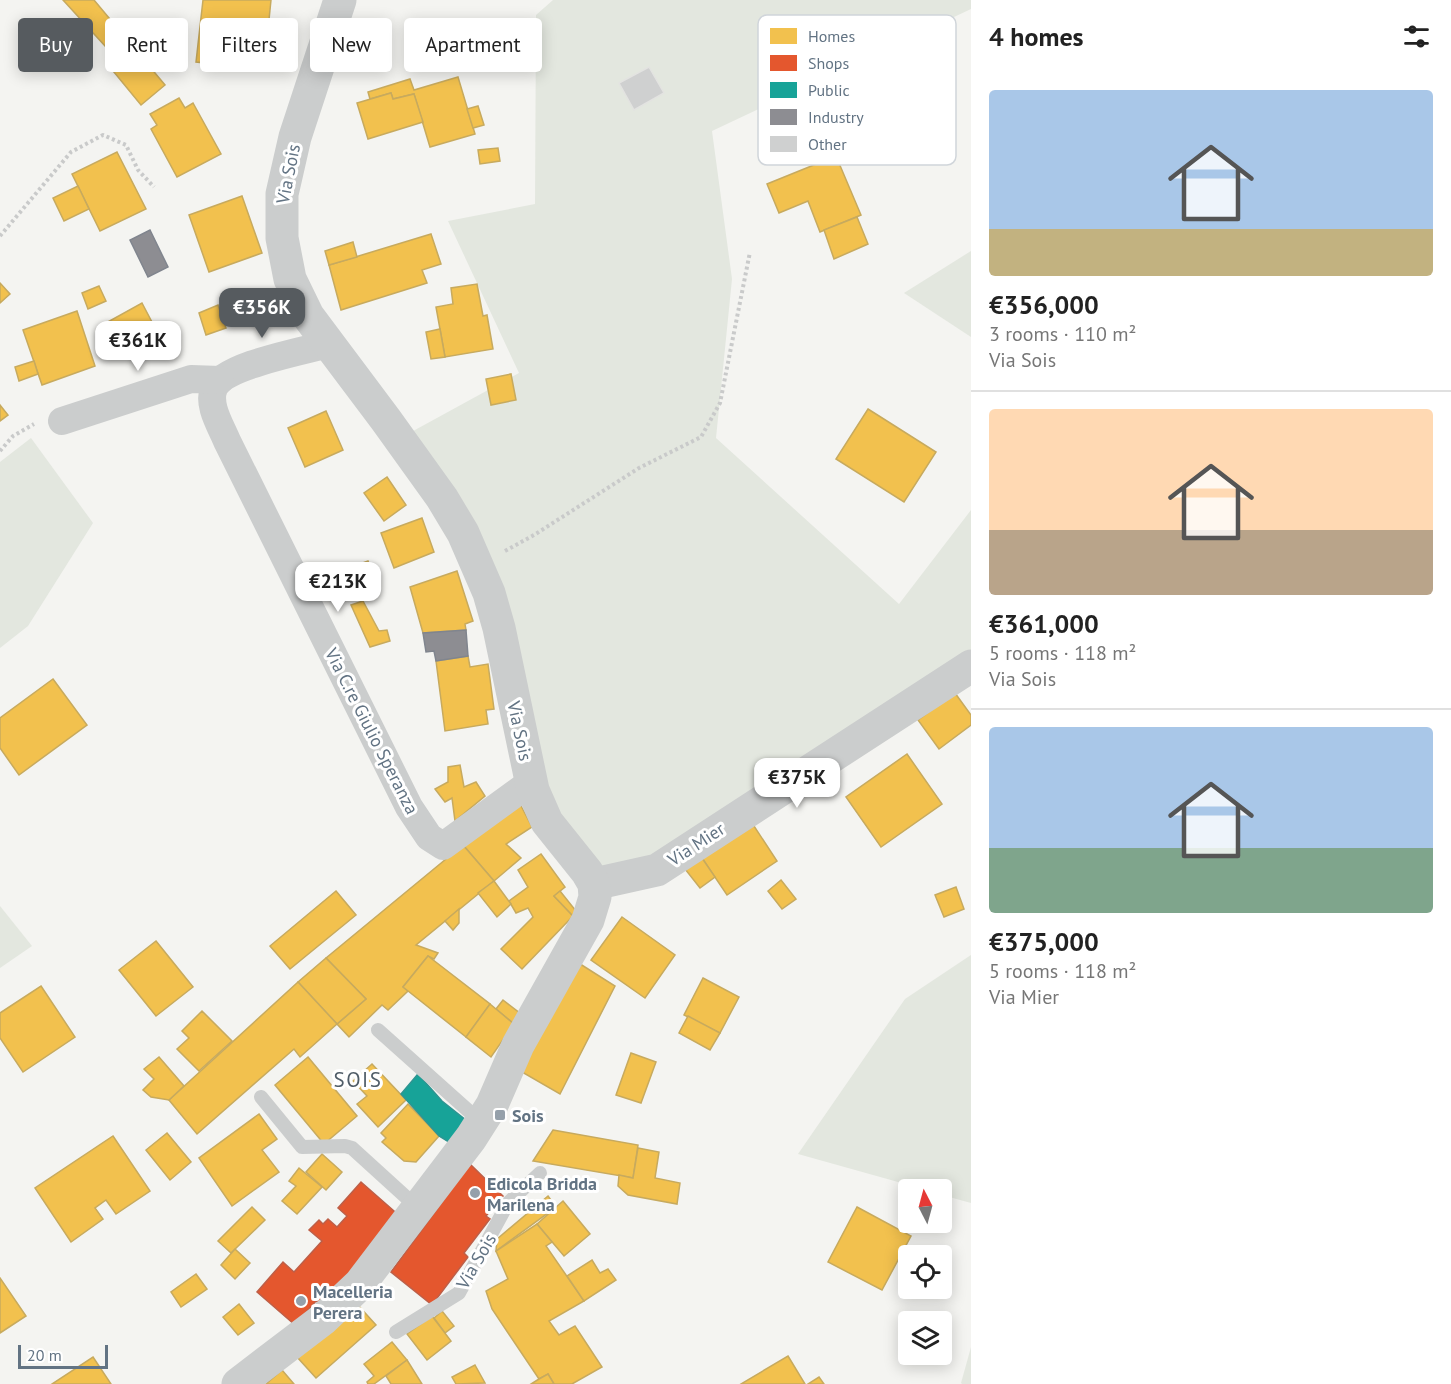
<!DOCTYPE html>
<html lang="en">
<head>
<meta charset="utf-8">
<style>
  body { margin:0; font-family:"PT Sans",sans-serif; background:#f6f6f6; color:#222; height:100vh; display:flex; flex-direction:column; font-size:22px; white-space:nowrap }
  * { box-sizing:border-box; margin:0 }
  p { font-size:20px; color:#767676 }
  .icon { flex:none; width:33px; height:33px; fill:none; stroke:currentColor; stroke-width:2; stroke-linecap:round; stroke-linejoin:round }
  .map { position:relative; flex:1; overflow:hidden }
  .side { display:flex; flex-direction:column; background:#fff; width:480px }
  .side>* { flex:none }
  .guide { position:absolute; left:18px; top:18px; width:570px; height:54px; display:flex; gap:12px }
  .needle { width:39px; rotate:354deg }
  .fabs { position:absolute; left:898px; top:1179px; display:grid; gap:12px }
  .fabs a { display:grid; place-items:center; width:54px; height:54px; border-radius:6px; background:#fff; box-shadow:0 3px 15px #0003; font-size:30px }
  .scale { position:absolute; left:18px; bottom:15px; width:90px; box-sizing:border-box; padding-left:6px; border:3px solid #627383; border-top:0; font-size:16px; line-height:21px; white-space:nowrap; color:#627383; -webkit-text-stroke:4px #fff; paint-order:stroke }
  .price { position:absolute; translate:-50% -51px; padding:0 14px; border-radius:12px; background:#fff; color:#222; font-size:20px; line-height:39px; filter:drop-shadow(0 2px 3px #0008) }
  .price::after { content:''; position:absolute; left:50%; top:36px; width:18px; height:14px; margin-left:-9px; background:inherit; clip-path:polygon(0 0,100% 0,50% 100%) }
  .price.selected { background:#565b5f; color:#fff }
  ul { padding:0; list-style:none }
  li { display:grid; align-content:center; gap:12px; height:318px; padding:0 18px }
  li+li { border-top:2px solid #e0e0e0 }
  li span { display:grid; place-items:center; height:186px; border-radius:6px; color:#555 }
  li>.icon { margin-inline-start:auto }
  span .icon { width:108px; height:108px; fill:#fffc; stroke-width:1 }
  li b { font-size:26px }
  h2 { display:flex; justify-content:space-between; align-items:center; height:72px; padding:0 18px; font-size:26px }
  .chip { padding:0 21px; border-radius:6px; background:#fff; box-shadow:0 3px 15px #0003; font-size:21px; line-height:54px }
  .chip.selected { background:#565b5f; color:#fff }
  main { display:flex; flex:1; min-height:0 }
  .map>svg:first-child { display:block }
  .green { fill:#e3e7df }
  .homes { fill:#f2c14e; stroke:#c7aa5e; stroke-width:1.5 }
  .shops { fill:#e4572e; stroke:#bd5f48; stroke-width:1.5 }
  .public { fill:#17a398; stroke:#2e9592; stroke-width:1.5 }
  .industry { fill:#8d8d92; stroke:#80858e; stroke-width:1.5 }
  .building { fill:#cfd0d0; stroke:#e3e3e1; stroke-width:1.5 }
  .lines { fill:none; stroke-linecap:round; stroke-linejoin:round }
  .path { stroke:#c9caca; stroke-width:4; stroke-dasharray:3 3; stroke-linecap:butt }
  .service { stroke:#cbcdcd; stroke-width:14 }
  .minor { stroke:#cbcdcd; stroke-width:28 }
  .tertiary { stroke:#cbcdcd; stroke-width:33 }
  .poi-dot { fill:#95a0aa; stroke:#fff; stroke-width:2 }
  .labels { text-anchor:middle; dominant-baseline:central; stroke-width:6; stroke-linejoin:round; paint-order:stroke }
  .street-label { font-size:18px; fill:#627383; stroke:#fff }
  .poi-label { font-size:18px; font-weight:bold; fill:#627383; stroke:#fff; text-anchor:start }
  .quarter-label { font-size:21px; letter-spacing:1.5px; fill:#505d68; stroke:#fff }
  .key { fill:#fff; stroke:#d0d5da; stroke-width:1.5 }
  .key-label { font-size:16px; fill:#627383 }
</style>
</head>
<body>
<main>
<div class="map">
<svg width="971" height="1384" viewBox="0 0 971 1384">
  <rect width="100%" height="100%" fill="#f4f4f1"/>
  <g class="green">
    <path d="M553,0h418v9l-259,122 20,148 -16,159 183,166 72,-94v163l-315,203 -69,8 -65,-103 -37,-184 -92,-155 126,-69 -71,-152 87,-17 1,-189z"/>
    <path d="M971,251v86l-67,-44z"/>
    <path d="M31,438l62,85 -65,103 -28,22v-186z"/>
    <path d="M0,906l32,40 -32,22z"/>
    <path d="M971,955v248l-29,-8v-5l-19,-1 -125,-35 107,-155z"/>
    <path d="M971,1347v37h-9l-1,-1z"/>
  </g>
  <g class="homes">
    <path d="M63,0h31l71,85 -24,20 -32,-39 7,-8z"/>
    <path d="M203,0h68l-7,69 -68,-7z"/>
    <path d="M67,33l24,27 -11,10 -24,-26z"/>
    <path d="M458,77l17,57 -45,13 -16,-53 -21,5 -2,-6 -21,6 -2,-7 42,-13 4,11z"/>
    <path d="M391,93l2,6 21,-5 9,28 -55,17 -11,-36z"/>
    <path d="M179,98l6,10 8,-5 28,51 -44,23 -26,-48 6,-4 -7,-11z"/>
    <path d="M478,106l6,19 -11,3 -6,-19z"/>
    <path d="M498,148l2,13 -20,3 -2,-14z"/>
    <path d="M117,152l29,57 -46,22 -28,-57z"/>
    <path d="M836,156l25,59 -41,17 -12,-31 -29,12 -12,-29z"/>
    <path d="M78,186l11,23 -25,12 -11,-23z"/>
    <path d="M242,196l20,57 -53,19 -20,-57z"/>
    <path d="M857,217l11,27 -34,15 -10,-29z"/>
    <path d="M431,234l10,30 -19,6 5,13 -86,27 -12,-45z"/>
    <path d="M353,242l4,15 -28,8 -4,-14z"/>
    <path d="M0,283l10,11 -10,9z"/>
    <path d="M477,284l6,32 4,-1 6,34 -48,8 -9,-50 17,-3 -2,-16z"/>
    <path d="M99,286l7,15 -18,8 -6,-16z"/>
    <path d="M142,303l12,23 -38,20 -12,-22z"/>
    <path d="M218,305l8,23 -20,7 -7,-22z"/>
    <path d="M77,311l18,55 -53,19 -19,-55z"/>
    <path d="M440,329l5,28 -14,2 -5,-27z"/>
    <path d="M34,361l4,13 -19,7 -4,-14z"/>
    <path d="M511,374l5,26 -25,5 -5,-26z"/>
    <path d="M0,405l8,10 -8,6z"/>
    <path d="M868,409l68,43 -32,50 -68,-43z"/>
    <path d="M326,411l17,39 -38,17 -17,-39z"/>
    <path d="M387,477l19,28 -22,16 -20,-28z"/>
    <path d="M422,518l12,34 -40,16 -13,-35z"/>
    <path d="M368,561l9,23 -32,12 -9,-23z"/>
    <path d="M457,571l16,50 -8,3 1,6 -43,3 -13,-46z"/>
    <path d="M363,601l16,30 8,-1 3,11 -20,6 -19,-42z"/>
    <path d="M468,656l2,11 18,-3 6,45 -8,1 2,14 -43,7 -9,-70z"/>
    <path d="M53,679l34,46 -68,50 -19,-27v-30z"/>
    <path d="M955,693l16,22v10l-32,24 -21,-29z"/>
    <path d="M907,754l35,50 -61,43 -35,-50z"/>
    <path d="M460,765l4,22 12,-5 9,14 -30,25 -3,-23 -7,4 -10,-13 13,-7v-15z"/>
    <path d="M518,800l14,27 -26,17 15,14 -27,23 -31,-36z"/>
    <path d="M752,823l25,38 -50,34 -25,-37z"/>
    <path d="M463,845l31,36 -78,64 22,8 -4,6 -6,-3 -25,31 5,4 -20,19 -6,-5 -33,32 -12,-13 29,-25 -40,-41z"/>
    <path d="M541,854l24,33 -11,9 19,20 -51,53 -21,-20 32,-32 -5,-9 -12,5 -7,-12 19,-14 -10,-17z"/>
    <path d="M702,858l13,19 -15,11 -15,-19z"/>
    <path d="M781,880l15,19 -14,10 -14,-18z"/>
    <path d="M494,881l17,23 -14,13 -19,-24z"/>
    <path d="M956,887l8,22 -20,8 -9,-22z"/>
    <path d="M336,891l20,24 -66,54 -20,-23z"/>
    <path d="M560,891l16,20 -3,5 -19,-20z"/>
    <path d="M459,909v14l-6,7 -8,-9z"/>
    <path d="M622,917l53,38 -30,43 -54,-38z"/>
    <path d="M156,941l37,46 -37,29 -37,-46z"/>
    <path d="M428,956l62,48 -24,33 -63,-50z"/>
    <path d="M326,958l40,41 -29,25 -39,-42z"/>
    <path d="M577,962l38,24 -55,108 -45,-26z"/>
    <path d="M703,978l36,19 -19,36 -36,-18z"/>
    <path d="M298,982l39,42 -37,33 -6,-8 -97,85 -28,-34z"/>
    <path d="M41,986l34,51 -52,35 -23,-34v-25z"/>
    <path d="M503,1000l18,14 -7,10 -18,-15z"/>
    <path d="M490,1004l24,20 -23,33 -25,-20z"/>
    <path d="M202,1011l30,30 -33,30 -22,-22 12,-11 -7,-7z"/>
    <path d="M688,1016l32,17 -10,17 -31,-17z"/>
    <path d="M631,1053l25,9 -15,41 -25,-8z"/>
    <path d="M159,1057l25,29 -15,14 -18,-3 -8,-7 11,-11 -10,-10z"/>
    <path d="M308,1057l49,59 -33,28 -49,-59z"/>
    <path d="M372,1064l34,36 -28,27 -21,-23 10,-8 -14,-15z"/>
    <path d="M408,1104l31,32 -23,26 -12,-1 -22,-19 4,-4 -5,-5z"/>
    <path d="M259,1114l18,25 -15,11 17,22 -47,34 -33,-48z"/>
    <path d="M553,1130l85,15 -5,33 -100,-17z"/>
    <path d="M167,1133l24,29 -21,18 -24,-30z"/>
    <path d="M113,1136l37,55 -34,23 -10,-14 -11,8 8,11 -32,23 -36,-54z"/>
    <path d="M638,1148l21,4 -4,26 25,5 -3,21 -49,-9 -10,-9 1,-11 14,3z"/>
    <path d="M322,1154l20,18 -16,18 -20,-18z"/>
    <path d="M299,1168l23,19 -25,27 -15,-13 14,-15 -7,-5z"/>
    <path d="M548,1196l8,11 -60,44 1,-12z"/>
    <path d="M563,1201l27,33 -26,22 -27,-32z"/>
    <path d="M252,1207l13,13 -34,33 -13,-12z"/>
    <path d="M857,1207l54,29 -29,54 -54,-28z"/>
    <path d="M537,1224l15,18 -6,4 38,55 -35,20 10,14 16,-9 27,41 -30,17h-18l-6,-10 -9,5 -47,-70 -6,-18 22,-12 -12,-28z"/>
    <path d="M235,1249l15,14 -15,16 -14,-14z"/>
    <path d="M592,1260l8,13 8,-4 8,11 -32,21 -17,-25z"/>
    <path d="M196,1274l11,15 -26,18 -10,-15z"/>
    <path d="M0,1278l26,38 -26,17z"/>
    <path d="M239,1304l15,19 -16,12 -15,-18z"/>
    <path d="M357,1304l19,21 -60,53 -19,-21z"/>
    <path d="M442,1311l12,15 -9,7 -11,-15z"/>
    <path d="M432,1316l19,25 -24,19 -20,-26z"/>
    <path d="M392,1342l15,18 -33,24h-6l-1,-2 7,-6 -10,-12z"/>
    <path d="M788,1356l17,28h-64z"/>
    <path d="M93,1357l18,27h-59z"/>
    <path d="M407,1360l15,24h-31l-5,-8z"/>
    <path d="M475,1365l10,18 -29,1 -4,-7z"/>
    <path d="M282,1370l12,14h-28z"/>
    <path d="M548,1374l6,10h-23l8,-5z"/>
    <path d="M819,1377l5,7h-16z"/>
  </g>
  <g class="shops">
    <path d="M470,1164l33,32 -17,20 4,3 -26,34 4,4 -36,48 -41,-33z"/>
    <path d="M361,1182l41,36 -79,89 -7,-6 -21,24 -38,-33 26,-30 11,10 28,-31 -13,-11 10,-10 4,4 5,-5 9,8 10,-11 -9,-8z"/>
  </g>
  <path class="public" d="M418,1074l24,27 25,20 -15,23 -13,-8 -38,-42z"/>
  <g class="industry">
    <path d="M150,230l18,37 -20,10 -18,-37z"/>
    <path d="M466,630l2,26 -32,5 -2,-10 -8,1 -3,-19z"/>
  </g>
  <path class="building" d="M649,67l15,26 -30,17 -15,-27z"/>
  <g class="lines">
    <g class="path">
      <path d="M0,236l71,-84 32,-17 23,10 12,25 16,17"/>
      <path d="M0,451l13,-15 21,-12"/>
      <path d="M505,551l29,-16 105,-67 62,-31 19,-34 30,-151"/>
    </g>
    <g class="service">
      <path d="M378,1030l103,92"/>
      <path d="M261,1097l41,50 43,-1 7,2 66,60"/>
      <path d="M396,1332l63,-39 49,-90 32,-30"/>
    </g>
    <g class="minor">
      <path d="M328,344c-24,7 -104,21 -114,44 -7,17 7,38 13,53l182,366 20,30 14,9 88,-64"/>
      <path d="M62,421l129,-42 29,1"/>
    </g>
    <g class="tertiary">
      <path d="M594,884l63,-14 314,-204"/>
      <path d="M238,1384l84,-64 38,-36 111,-146 21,-33 26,-60 70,-125 7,-23 -1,-13 -7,-12 -40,-50 -14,-32 -34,-162 -10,-35 -26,-60 -21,-35 -56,-78 -78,-104 -18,-37 -8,-41v-44l13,-57 45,-137"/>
    </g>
  </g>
  <g class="poi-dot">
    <rect x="494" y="1109" width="12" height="12" rx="3"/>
    <circle cx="475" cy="1193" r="6"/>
    <circle cx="301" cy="1301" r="6"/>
  </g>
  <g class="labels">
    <g class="street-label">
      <text transform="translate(288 174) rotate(-79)">Via Sois</text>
      <text transform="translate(372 731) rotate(63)">Via C.re Giulio Speranza</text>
      <text transform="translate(520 731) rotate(78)">Via Sois</text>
      <text transform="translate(696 844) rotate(-33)">Via Mier</text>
      <text transform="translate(476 1261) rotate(-60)">Via Sois</text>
    </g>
    <g class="poi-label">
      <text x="512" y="1115">Sois</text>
      <text x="487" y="1183">Edicola Bridda<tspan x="487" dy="21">Marilena</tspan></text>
      <text x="313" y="1291">Macelleria<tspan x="313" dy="21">Perera</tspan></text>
    </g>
    <g class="quarter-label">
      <text x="358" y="1079">SOIS</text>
    </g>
  </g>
  <rect x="758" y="15" width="198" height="150" rx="9" class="key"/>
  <rect x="770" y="28" width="27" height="16" fill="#f2c14e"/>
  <rect x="770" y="55" width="27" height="16" fill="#e4572e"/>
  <rect x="770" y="82" width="27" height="16" fill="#17a398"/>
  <rect x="770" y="109" width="27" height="16" fill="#8d8d92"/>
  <rect x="770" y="136" width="27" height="16" fill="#cfd0d0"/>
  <g class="key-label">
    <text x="808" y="42">Homes</text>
    <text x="808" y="69">Shops</text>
    <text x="808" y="96">Public</text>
    <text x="808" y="123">Industry</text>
    <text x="808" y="150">Other</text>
  </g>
</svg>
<div class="fabs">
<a><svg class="needle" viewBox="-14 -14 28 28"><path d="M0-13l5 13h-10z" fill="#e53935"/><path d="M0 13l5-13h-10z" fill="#767676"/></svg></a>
<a><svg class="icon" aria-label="locate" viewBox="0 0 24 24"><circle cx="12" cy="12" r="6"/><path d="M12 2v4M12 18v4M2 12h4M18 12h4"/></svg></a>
<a><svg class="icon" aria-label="layers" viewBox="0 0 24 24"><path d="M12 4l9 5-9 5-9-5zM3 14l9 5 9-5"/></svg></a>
</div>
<div class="scale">20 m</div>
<b class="price selected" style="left:262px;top:339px">€356K</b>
<b class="price" style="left:138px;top:372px">€361K</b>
<b class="price" style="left:338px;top:613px">€213K</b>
<b class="price" style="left:797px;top:809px">€375K</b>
<div class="guide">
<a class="chip selected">Buy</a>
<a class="chip">Rent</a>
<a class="chip">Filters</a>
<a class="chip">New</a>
<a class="chip">Apartment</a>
</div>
</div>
<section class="side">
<h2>4 homes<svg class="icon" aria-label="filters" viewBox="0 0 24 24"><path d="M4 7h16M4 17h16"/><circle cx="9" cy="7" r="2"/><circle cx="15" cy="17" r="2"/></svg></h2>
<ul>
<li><span style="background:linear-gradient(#a9c7e8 75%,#c2b280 0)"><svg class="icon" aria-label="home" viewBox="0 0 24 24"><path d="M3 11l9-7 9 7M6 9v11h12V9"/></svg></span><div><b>€356,000</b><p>3 rooms · 110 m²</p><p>Via Sois</p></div></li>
<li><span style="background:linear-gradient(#ffd9b3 65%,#b9a48a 0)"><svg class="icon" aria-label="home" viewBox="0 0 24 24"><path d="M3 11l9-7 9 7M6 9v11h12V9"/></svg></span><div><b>€361,000</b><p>5 rooms · 118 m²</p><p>Via Sois</p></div></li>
<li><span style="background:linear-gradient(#a9c7e8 65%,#7fa58c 0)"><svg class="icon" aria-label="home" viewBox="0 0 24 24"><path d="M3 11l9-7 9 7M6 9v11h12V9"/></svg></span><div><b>€375,000</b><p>5 rooms · 118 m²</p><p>Via Mier</p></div></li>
</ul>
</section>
</main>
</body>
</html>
